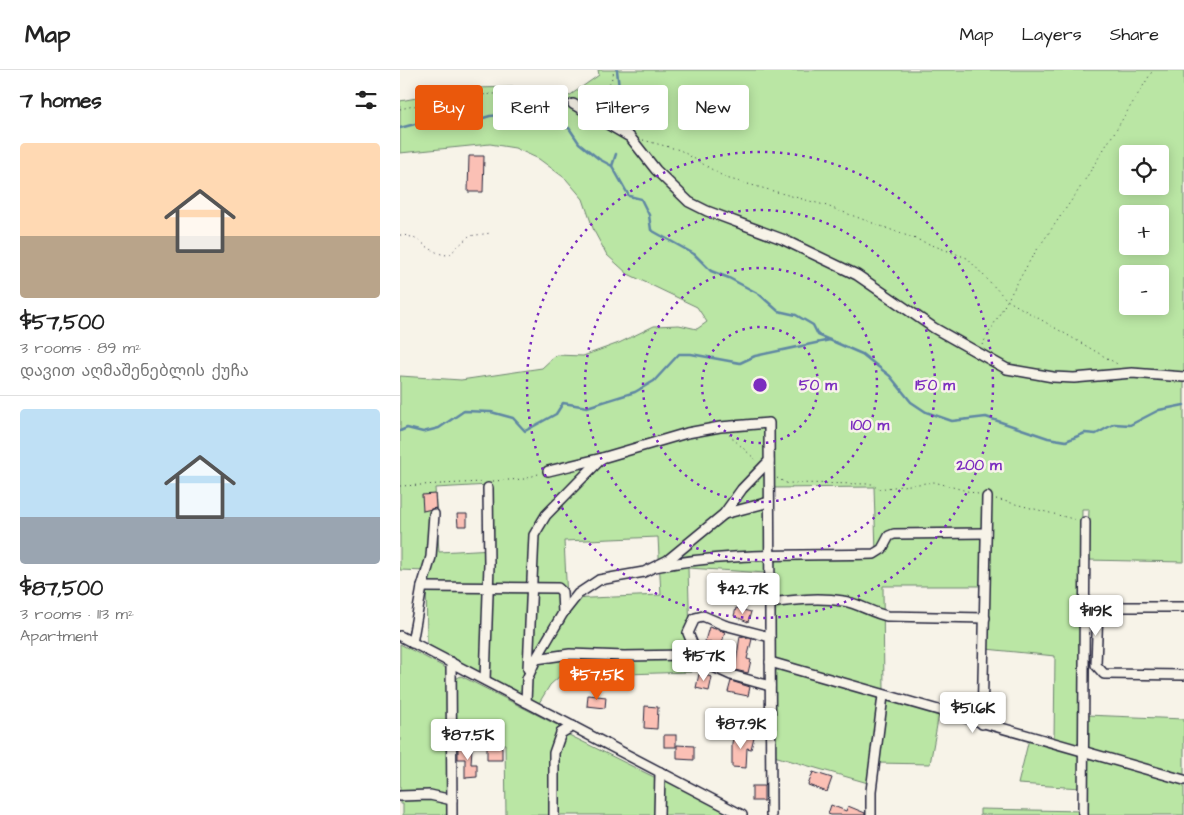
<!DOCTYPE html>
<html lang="en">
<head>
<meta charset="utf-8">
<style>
  body { margin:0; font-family:"Architects Daughter","Noto Sans Georgian",sans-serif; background:#f2f2f2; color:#222; height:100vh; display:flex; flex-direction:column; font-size:19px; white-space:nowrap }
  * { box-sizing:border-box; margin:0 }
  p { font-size:16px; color:#767676 }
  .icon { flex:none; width:28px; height:28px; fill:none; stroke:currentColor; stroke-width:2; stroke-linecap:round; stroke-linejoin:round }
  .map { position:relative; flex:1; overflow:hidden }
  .sheet { display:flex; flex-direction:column; background:#fff; width:400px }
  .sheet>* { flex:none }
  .banner { position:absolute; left:15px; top:15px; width:475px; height:45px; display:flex; gap:10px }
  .fabs { position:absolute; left:719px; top:75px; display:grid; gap:10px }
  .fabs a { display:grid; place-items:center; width:50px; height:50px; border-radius:5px; background:#fff; box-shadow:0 2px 12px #0003; font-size:25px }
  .price { position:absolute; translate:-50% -42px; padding:0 11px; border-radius:5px; background:#fff; color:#222; font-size:16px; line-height:32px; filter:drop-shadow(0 1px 2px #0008) }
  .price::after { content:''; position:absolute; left:50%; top:30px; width:15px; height:11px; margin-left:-8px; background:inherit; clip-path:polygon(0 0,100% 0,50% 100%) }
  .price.selected { background:#ea580c; color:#fff }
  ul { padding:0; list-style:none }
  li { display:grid; align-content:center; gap:10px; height:265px; padding:0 20px }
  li+li { border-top:1px solid #e0e0e0 }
  li span { display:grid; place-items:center; height:155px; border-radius:5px; color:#555 }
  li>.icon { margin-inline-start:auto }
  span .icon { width:90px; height:90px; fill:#fffc; stroke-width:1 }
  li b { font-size:21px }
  h2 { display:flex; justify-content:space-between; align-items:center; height:60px; padding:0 20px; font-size:21px }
  .tag { padding:0 18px; border-radius:5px; background:#fff; box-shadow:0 2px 12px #0003; font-size:18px; line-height:45px }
  .tag.selected { background:#ea580c; color:#fff }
  header { display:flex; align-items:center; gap:30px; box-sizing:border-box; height:70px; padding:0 25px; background:#fff; border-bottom:1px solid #e0e0e0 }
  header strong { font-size:24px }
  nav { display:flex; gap:28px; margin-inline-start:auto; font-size:18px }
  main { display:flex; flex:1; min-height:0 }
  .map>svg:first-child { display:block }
  .green { fill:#bae6a4; stroke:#6e8470; fill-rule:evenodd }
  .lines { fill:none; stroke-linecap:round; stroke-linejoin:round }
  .stream { stroke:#5e87a3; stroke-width:2.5 }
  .building { fill:#fbc0b5; stroke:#22223b }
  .minor-casing { stroke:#22223b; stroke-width:12 }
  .path { stroke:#22223b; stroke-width:1; stroke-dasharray:1 4; stroke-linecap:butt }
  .minor { stroke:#f7f3e8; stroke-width:9 }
  .ring { fill:none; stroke:#7b2cbf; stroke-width:2.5; stroke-dasharray:2.5 5 }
  .centre { fill:#7b2cbf; stroke:#f7f3e8; stroke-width:2.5 }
  .ring-label { font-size:15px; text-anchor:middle; font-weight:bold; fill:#7b2cbf; stroke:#f7f3e8; stroke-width:5; stroke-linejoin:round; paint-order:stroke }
</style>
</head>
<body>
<header>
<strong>Map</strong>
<nav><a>Map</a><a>Layers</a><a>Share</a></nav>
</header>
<main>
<section class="sheet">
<h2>7 homes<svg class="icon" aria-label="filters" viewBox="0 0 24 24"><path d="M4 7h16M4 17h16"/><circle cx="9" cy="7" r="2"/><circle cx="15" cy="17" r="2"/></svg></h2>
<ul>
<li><span style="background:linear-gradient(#ffd9b3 60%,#b9a48a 0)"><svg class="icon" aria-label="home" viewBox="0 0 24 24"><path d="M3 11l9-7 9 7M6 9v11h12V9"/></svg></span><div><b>$57,500</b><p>3 rooms · 89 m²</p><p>დავით აღმაშენებლის ქუჩა</p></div></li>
<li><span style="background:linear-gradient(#bfe0f5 70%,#9aa5b1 0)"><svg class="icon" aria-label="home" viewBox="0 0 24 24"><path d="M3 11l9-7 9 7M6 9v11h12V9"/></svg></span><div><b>$87,500</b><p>3 rooms · 113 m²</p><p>Apartment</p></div></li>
</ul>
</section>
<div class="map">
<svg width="784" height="745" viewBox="0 0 784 745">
  <rect width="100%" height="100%" fill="#f7f3e8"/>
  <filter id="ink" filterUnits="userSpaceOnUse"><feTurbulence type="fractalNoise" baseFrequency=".02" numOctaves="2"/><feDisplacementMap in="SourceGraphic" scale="10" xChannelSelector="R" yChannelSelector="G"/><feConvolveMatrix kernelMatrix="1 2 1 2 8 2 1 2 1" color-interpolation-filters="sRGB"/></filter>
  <g filter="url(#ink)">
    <g class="green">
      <path d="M198,0h586v492l-97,-2 2,-51h-7l-2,239 -26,-7 1,-85 -69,-7 3,-157 -4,1 -3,93h-99l1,107 -117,-37 -1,-83 -78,-5 3,104 -131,4 -10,9 -11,18 -112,-57 -1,-75 -26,-1v-194l61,4 81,-12 14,-13 27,1 36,-13 35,-17 25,-1 18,4 10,-7 -10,-15 -69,-33 -21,-19 -13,-24 -11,-32 -17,-20 -27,-20 -24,-11 -25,-4 -90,9v-52l72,-13 49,-1 48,9 30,-21zM728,84h32v32h-32zM728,144h32v32h-32zM728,204h32v32h-32zM90,415l3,64 -54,3 -4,-64zM474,417l2,66 -103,2v-67zM258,467l3,58 -94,4 -3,-58z"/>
      <path d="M0,574l48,25 1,146h-46v-11h-3z"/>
      <path d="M378,599l99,28 2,3 -11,83 -94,-27v-84z"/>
      <path d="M61,606l100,51 -12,27 2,61h-45l-1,-71h-50v-60l2,-6z"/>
      <path d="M485,630l54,14 -9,50 -54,-1z"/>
      <path d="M686,645l98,4v59l-97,-28z"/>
      <path d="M167,664l89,44v37h-98l-1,-59z"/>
      <path d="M629,669l52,15v34l-63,-4z"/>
      <path d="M686,686l98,27v32h-97z"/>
      <path d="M262,708l69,37h-69z"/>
      <path d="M580,739l101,2v4h-101z"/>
    </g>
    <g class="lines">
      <g class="stream">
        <path d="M217,0l3,27"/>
        <path d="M0,58l30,-8 19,-2 21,4 20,-6 22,-2 21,7 13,-1 23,8 10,15 20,16 13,7 17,30 12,3 8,16 2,15 43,24 17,17 18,7 30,16 19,17 18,4 17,10 5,10 44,19 28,22 21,26 15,10 26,9 34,-4 62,21 18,3 19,-8 11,1 18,-10 16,1 29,-15 25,-5"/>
        <path d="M212,96l4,-12"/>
        <path d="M0,361l7,-3 16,4 16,-4 25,-17 27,1 22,6 12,13 31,-17 7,-11 24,4 48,-15 19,-11 25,-27h12l49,9 15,-7 75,-16"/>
      </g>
    </g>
    <g class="building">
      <path d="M69,86h15l-1,36h-15z"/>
      <path d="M35,424l1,14 -13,3 -1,-16z"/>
      <path d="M57,444h10v12h-9z"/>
      <path d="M336,538l15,4 -3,10 -14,-6z"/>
      <path d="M309,557l16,5 -4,14 -16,-5z"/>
      <path d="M340,566l12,3 -5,20 4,1 -3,13 -13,-3z"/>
      <path d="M299,604l13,3 -3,14 -13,-3z"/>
      <path d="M331,611l19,6 -2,9 -20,-4z"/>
      <path d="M188,625l18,2 -1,11 -18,-2z"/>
      <path d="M245,636l13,1 -1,22 -13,-1z"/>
      <path d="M335,662l19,5 -3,12 -4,-1 -1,20 -14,-1v-24z"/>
      <rect x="264" y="665" width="12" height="12"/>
      <path d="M277,675l17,1v14l-17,-1z"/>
      <path d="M58,676l14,1 -1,17h6v13l-12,1v-19h-7z"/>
      <path d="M87,676l15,1v13h-15z"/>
      <path d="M413,702l19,6 -5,14 -19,-7z"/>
      <rect x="352" y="716" width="12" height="15"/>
      <path d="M431,735l15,6 2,-5 17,7v2h-34l-3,-1z"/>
    </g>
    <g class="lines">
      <g class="minor-casing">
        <g id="minor">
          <path d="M173,34l57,33 26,33 33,32 18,9 75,28 75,36 77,53 73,41 46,8 21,1 58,-5 52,4"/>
          <path d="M148,401l54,-13 85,-25 33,-6 49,-4 2,392"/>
          <path d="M324,444l45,-12"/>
          <path d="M255,497c71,-15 146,-11 219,-13l8,-5 7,-13 5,-2 92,-1"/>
          <path d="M22,517l136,1 4,4 1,21"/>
          <path d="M370,533c24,-3 49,-6 73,-2 15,2 29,12 44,15l98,2"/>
          <path d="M692,537h92"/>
          <path d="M698,537l-2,58 8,9 80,1"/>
          <path d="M0,566l342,179"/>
          <path d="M12,573l10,-56 9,-30 3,-43"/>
          <path d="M136,589l27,-46 15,-19 21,-14 45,-8 24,-12 56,-46 18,-25 27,-28"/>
          <path d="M299,589l-11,-26 7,-15 8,-2 21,9 46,12"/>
          <path d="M51,592l1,153"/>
          <path d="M370,592l414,118"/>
          <path d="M128,599l6,-134 12,-20 56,-57"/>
          <path d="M85,610l4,-115 -1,-77"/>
          <path d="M126,632l1,-23 9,-20 34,-5 54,2 63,-1 44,20 39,11"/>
          <path d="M582,654l5,-227"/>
          <path d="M0,726l30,-1 22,5"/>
          <path d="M154,745v-62l7,-20 12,-7"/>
          <path d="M259,745l1,-43"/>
          <path d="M471,745v-24l12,-95"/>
          <path d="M683,745l2,-293"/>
        </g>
      </g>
      <g class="path">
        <path d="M185,30c16,-6 26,-12 29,-30"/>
        <path d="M0,39c44,-10 122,-25 164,-8"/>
        <path d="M243,70l37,10 46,28 98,27 143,53 40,42 112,65"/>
        <path d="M0,165c21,0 29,20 49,20l20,-19 22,-3"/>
        <path d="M582,275l50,-88 46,-66 75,-121"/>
        <path d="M329,365l28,26"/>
        <path d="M377,408l9,5 86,1 6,5 56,-7 44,12"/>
        <path d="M93,411l31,-2 17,-6"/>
        <path d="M0,416l82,-4"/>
        <path d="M596,429l81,21"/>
      </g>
      <use href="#minor" class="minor"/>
    </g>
  </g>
  <g class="ring">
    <circle cx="360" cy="315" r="58"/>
    <circle cx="360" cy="315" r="117"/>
    <circle cx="360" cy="315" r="175"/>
    <circle cx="360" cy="315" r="233"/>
  </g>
  <circle cx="360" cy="315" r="8" class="centre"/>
  <g class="ring-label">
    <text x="418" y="320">50 m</text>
    <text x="535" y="320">150 m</text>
    <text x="470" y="360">100 m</text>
    <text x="579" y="400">200 m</text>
  </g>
</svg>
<div class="fabs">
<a><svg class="icon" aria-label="locate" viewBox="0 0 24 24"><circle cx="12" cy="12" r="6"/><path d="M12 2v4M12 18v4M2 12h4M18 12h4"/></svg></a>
<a>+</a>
<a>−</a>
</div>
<b class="price" style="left:343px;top:545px">$42.7K</b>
<b class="price" style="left:696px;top:567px">$119K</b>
<b class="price" style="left:304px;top:612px">$157K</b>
<b class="price selected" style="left:197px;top:631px">$57.5K</b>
<b class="price" style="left:573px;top:664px">$51.6K</b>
<b class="price" style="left:341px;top:680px">$87.9K</b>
<b class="price" style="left:68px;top:691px">$87.5K</b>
<div class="banner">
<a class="tag selected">Buy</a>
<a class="tag">Rent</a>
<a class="tag">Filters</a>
<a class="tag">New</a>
</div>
</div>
</main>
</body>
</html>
